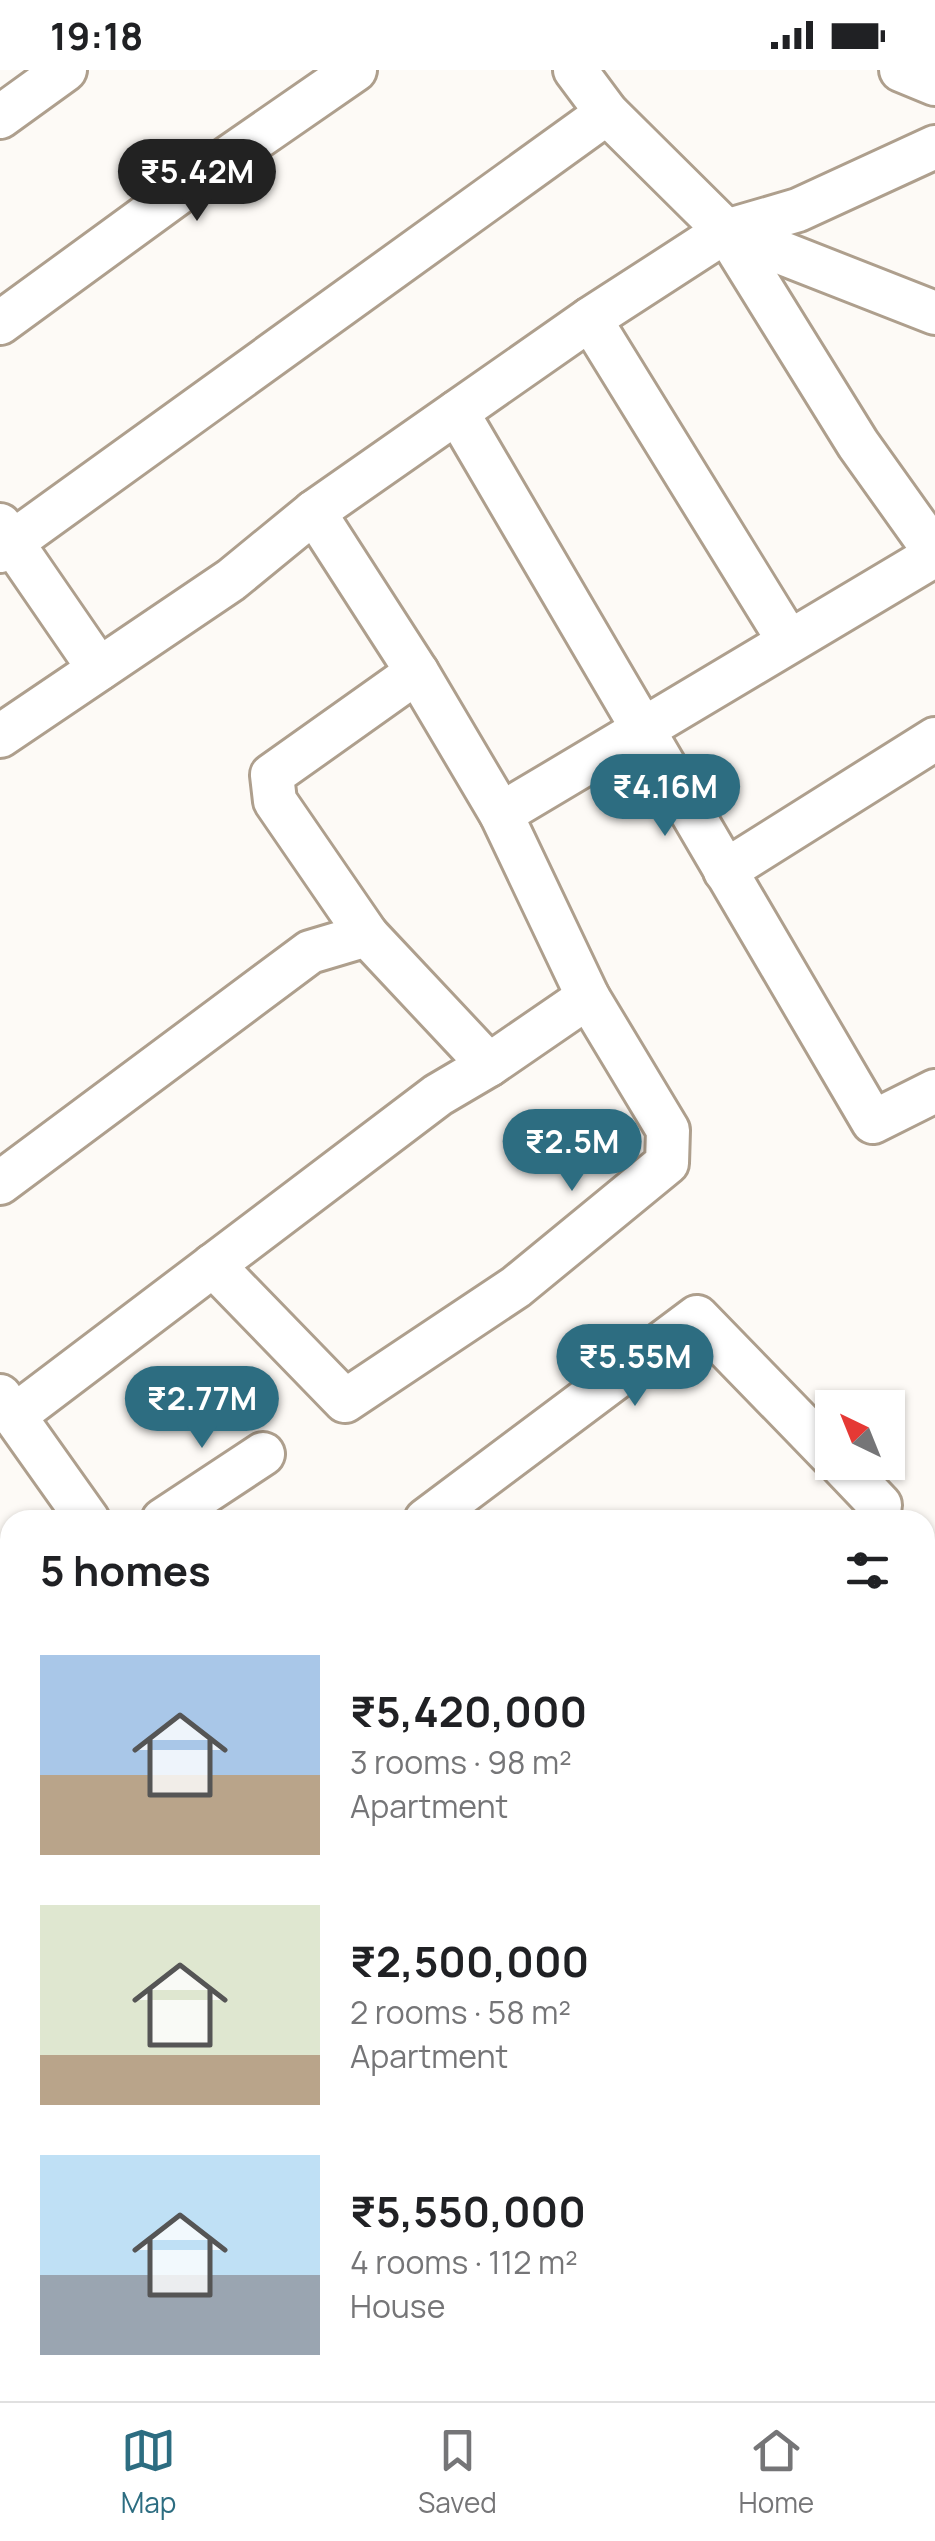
<!DOCTYPE html>
<html lang="en">
<head>
<meta charset="utf-8">
<style>
  body { margin:0; font-family:Manrope,sans-serif; background:#f6f6f6; color:#202124; height:100vh; display:flex; flex-direction:column; font-size:38px; white-space:nowrap }
  * { box-sizing:border-box; margin:0 }
  p { font-size:32px; color:#757577 }
  .icon { flex:none; width:55px; height:55px; fill:none; stroke:currentColor; stroke-width:2; stroke-linecap:round; stroke-linejoin:round }
  .map { position:relative; flex:1; overflow:hidden }
  .drawer { position:absolute; left:0px; top:1440px; width:935px; height:892px; display:flex; flex-direction:column; background:#fff; border-radius:30px 30px 0 0; box-shadow:0 2px 8px #0004 }
  .drawer>* { flex:none }
  .needle { width:65px; rotate:317deg }
  .tools { position:absolute; left:815px; top:1320px; display:grid; gap:20px }
  .tools a { display:grid; place-items:center; width:90px; height:90px; border-radius:0px; background:#fff; box-shadow:0 2px 8px #0004; font-size:50px }
  .price { position:absolute; translate:-50% -85px; padding:0 22px; border-radius:35px; background:#2d6d81; color:#fff; font-size:32px; line-height:65px; filter:drop-shadow(0 2px 5px #0008) }
  .price::after { content:''; position:absolute; left:50%; top:60px; width:30px; height:22px; margin-left:-15px; background:inherit; clip-path:polygon(0 0,100% 0,50% 100%) }
  .price.current { background:#222; color:#fff }
  ul { padding:0; list-style:none }
  li { display:flex; align-items:center; gap:30px; height:250px; padding:0 40px }
  li span { display:grid; place-items:center; flex:none; width:280px; height:200px; border-radius:0px; color:#555 }
  li>.icon { margin-inline-start:auto }
  span .icon { width:120px; height:120px; fill:#fffc; stroke-width:1 }
  li b { font-size:42px }
  h2 { display:flex; justify-content:space-between; align-items:center; height:120px; padding:0 40px; font-size:42px }
  .status { display:flex; justify-content:space-between; align-items:center; height:70px; padding:0 50px; background:#fff; direction:ltr }
  .status svg { height:28px; fill:currentColor }
  .tabs { display:flex; justify-content:space-around; align-items:center; height:140px; border-top:2px solid #e0e0e0; background:#fff; font-size:28px; color:#757577 }
  .tabs a { display:grid; justify-items:center; gap:5px }
  .tabs .current { color:#2d6d81 }
  .map>svg:first-child { display:block }
  .lines { fill:none; stroke-linecap:round; stroke-linejoin:round }
  .minor-casing { stroke:#ae9f8d; stroke-width:48 }
  .minor { stroke:#fff; stroke-width:42 }
</style>
</head>
<body>
<div class="status"><b>19:18</b><svg viewBox="0 0 49 12"><path d="M0 12V9h3v3zM5 12V6h3v6zM10 12V3h3v9zM15 12V0h3v12zM26 1h20v11H26zM47 4h2v5h-2z"/></svg></div>
<div class="map">
<svg width="935" height="2331" viewBox="0 0 935 2331">
  <rect width="100%" height="100%" fill="#fdfaf6"/>
  <g class="lines">
    <g class="minor-casing">
      <g id="minor">
        <path d="M901,0l34,14"/>
        <path d="M0,47l65,-47"/>
        <path d="M726,161l132,213 77,108"/>
        <path d="M726,161l72,-21 137,-63"/>
        <path d="M726,161l209,82"/>
        <path d="M590,249l198,321"/>
        <path d="M0,253l196,-143 159,-110"/>
        <path d="M457,342l416,710 62,-31"/>
        <path d="M0,455l99,144"/>
        <path d="M0,481l607,-438"/>
        <path d="M0,666l231,-156 83,-68 143,-100 133,-93 136,-88 -119,-118 -32,-43"/>
        <path d="M501,744l434,-259"/>
        <path d="M725,801l210,-132"/>
        <path d="M367,865l-92,-134 -3,-26 145,-103"/>
        <path d="M0,1113l310,-231 57,-17 122,130"/>
        <path d="M213,1195l132,136 171,-114 151,-124 1,-33 -80,-133 -87,-183 -84,-142 -103,-160"/>
        <path d="M0,1326l88,124"/>
        <path d="M14,1346l424,-321 51,-30 99,-68"/>
        <path d="M839,1392l41,43"/>
        <path d="M163,1450l100,-66"/>
        <path d="M426,1450l271,-203 135,139"/>
        <path d="M0,1725l10,15"/>
        <path d="M0,2060l10,-4"/>
        <path d="M0,2259l10,-7"/>
        <path d="M925,2264l10,-8"/>
        <path d="M925,2293l10,15"/>
        <path d="M400,2330l10,-8"/>
        <path d="M178,2331l10,-9"/>
        <path d="M844,2331l10,-9"/>
      </g>
    </g>
    <use href="#minor" class="minor"/>
  </g>
</svg>
<div class="tools">
<a><svg class="needle" viewBox="-14 -14 28 28"><path d="M0-13l5 13h-10z" fill="#e53935"/><path d="M0 13l5-13h-10z" fill="#757577"/></svg></a>
</div>
<b class="price current" style="left:197px;top:154px">₹5.42M</b>
<b class="price" style="left:665px;top:769px">₹4.16M</b>
<b class="price" style="left:572px;top:1124px">₹2.5M</b>
<b class="price" style="left:635px;top:1339px">₹5.55M</b>
<b class="price" style="left:202px;top:1381px">₹2.77M</b>
<section class="drawer">
<h2>5 homes<svg class="icon" aria-label="filters" viewBox="0 0 24 24"><path d="M4 7h16M4 17h16"/><circle cx="9" cy="7" r="2"/><circle cx="15" cy="17" r="2"/></svg></h2>
<ul>
<li><span style="background:linear-gradient(#a9c7e8 60%,#b9a48a 0)"><svg class="icon" aria-label="home" viewBox="0 0 24 24"><path d="M3 11l9-7 9 7M6 9v11h12V9"/></svg></span><div><b>₹5,420,000</b><p>3 rooms · 98 m²</p><p>Apartment</p></div></li>
<li><span style="background:linear-gradient(#dfe7d0 75%,#b9a48a 0)"><svg class="icon" aria-label="home" viewBox="0 0 24 24"><path d="M3 11l9-7 9 7M6 9v11h12V9"/></svg></span><div><b>₹2,500,000</b><p>2 rooms · 58 m²</p><p>Apartment</p></div></li>
<li><span style="background:linear-gradient(#bfe0f5 60%,#9aa5b1 0)"><svg class="icon" aria-label="home" viewBox="0 0 24 24"><path d="M3 11l9-7 9 7M6 9v11h12V9"/></svg></span><div><b>₹5,550,000</b><p>4 rooms · 112 m²</p><p>House</p></div></li>
</ul>
</section>
</div>
<nav class="tabs">
<a class="current"><svg class="icon" aria-label="map" viewBox="0 0 24 24"><path d="M3 6l6-2 6 2 6-2v14l-6 2-6-2-6 2zM9 4v14M15 6v14"/></svg>Map</a>
<a><svg class="icon" aria-label="saved" viewBox="0 0 24 24"><path d="M7 4h10v16l-5-4-5 4z"/></svg>Saved</a>
<a><svg class="icon" aria-label="home" viewBox="0 0 24 24"><path d="M3 11l9-7 9 7M6 9v11h12V9"/></svg>Home</a>
</nav>
</body>
</html>
